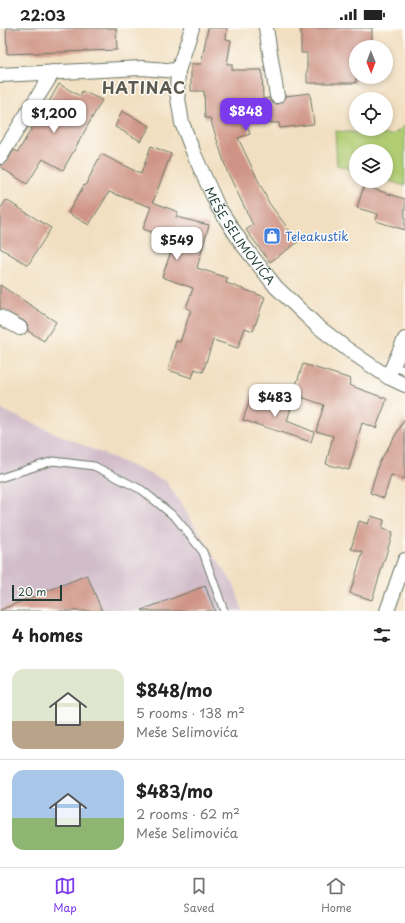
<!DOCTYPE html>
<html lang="en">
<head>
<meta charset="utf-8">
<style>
  body { margin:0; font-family:"Playpen Sans",sans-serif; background:#f6f6f6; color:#222; height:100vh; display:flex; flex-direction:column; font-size:15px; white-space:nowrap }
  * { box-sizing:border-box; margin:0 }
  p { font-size:13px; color:#767676 }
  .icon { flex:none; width:22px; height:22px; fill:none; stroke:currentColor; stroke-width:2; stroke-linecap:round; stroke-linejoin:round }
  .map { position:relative; height:583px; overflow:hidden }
  .panel { display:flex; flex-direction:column; background:#fff; flex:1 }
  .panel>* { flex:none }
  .needle { width:26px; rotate:179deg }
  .buttons { position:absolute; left:349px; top:12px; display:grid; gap:8px }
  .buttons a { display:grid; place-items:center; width:44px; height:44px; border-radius:50%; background:#fff; box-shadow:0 2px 6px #0003; font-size:20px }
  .scale { position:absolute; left:12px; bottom:10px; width:50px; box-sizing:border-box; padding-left:4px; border:2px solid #1f3d34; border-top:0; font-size:11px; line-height:14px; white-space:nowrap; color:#1f3d34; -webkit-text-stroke:3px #fdfcf7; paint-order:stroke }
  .price { position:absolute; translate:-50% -34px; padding:0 9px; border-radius:8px; background:#fff; color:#222; font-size:13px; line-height:26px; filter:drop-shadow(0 1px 2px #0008) }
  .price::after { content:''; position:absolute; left:50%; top:24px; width:12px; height:9px; margin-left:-6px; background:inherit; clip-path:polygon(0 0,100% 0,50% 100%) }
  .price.selected { background:#7c3aed; color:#fff }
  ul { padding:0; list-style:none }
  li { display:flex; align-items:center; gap:12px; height:100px; padding:0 12px }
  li+li { border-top:1px solid #e0e0e0 }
  li span { display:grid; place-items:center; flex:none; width:112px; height:80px; border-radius:12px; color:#555 }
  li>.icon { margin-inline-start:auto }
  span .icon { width:48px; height:48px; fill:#fffc; stroke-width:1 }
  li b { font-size:17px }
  h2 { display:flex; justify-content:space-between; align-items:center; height:48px; padding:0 12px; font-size:17px }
  .status { display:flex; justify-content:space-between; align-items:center; height:28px; padding:0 20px; background:#fff; direction:ltr }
  .status svg { height:11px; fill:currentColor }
  .menu { display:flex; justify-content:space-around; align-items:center; height:56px; border-top:1px solid #e0e0e0; background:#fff; font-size:11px; color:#767676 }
  .menu a { display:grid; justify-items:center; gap:2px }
  .menu .selected { color:#7c3aed }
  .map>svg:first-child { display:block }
  .industrial { fill:#d1bdca }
  .green { fill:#b1cd73; stroke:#688554 }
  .building { fill:#cf9486 }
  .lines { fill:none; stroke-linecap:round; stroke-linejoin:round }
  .lane-casing { stroke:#697665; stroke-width:9 }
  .street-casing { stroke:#697665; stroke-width:16 }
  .lane { stroke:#fff; stroke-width:7 }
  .street { stroke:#fff; stroke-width:14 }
  .labels { text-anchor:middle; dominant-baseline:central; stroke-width:3; stroke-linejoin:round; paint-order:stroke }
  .street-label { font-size:12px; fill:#1f3d34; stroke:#fdfcf7 }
  .shop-label { font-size:12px; fill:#366cbe; stroke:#fdfcf7; text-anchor:start }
  .district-label { font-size:16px; font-weight:bold; letter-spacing:1px; fill:#5d5b51; stroke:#fdfcf7 }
</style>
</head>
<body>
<div class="status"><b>22:03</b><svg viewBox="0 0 49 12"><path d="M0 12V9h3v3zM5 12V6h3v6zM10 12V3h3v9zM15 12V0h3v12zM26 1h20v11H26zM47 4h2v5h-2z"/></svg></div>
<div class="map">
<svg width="405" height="583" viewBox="0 0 405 583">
  <rect width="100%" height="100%" fill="#fdfcf7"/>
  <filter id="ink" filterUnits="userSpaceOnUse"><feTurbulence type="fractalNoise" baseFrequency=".025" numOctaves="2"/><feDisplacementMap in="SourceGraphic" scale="8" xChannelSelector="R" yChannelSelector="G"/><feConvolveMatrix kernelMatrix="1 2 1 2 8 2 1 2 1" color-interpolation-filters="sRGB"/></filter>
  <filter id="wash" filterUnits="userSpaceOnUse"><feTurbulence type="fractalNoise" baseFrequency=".012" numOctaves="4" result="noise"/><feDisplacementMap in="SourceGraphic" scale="16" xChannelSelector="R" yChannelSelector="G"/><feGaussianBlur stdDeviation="0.9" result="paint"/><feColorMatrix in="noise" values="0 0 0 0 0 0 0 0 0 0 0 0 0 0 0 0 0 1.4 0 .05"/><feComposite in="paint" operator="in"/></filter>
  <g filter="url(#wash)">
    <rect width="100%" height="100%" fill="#f2dfc1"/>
    <path class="industrial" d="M0,381l166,72 69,106 8,24h-243z"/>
    <path class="green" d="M405,98v60l-19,-6v-29h-30v20l-19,-6 -2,-34 57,4z"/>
    <g id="blocks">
      <g class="building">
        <path d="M6,0h110l1,22 -110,4z"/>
        <path d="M208,0h19l-1,11 5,1 -4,24h5v6h30l1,29 6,-1 5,6h4l5,-2 2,-6 25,-3 4,31 -34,4 -1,-5 -33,-1 4,12 -12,4 31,65 29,39 -28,20 -24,-32 7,-5 -26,-54 -17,-53h-5l-1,-27h-13v-27h10z"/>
        <path d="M301,0h71v19h-16v36h-49v-30h-6z"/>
        <path d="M59,56l21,12 2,-5 20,9 -39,70 -20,-11 -16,25 -27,-17v-2l7,-3 7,-12 4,2 18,-31v4z"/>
        <path d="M122,83l28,15 -9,15 -26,-14z"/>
        <path d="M151,118l20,8 -18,48 25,10 -2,5 33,8 -12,43 31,10 -2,5 39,14 -12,34 -8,-3 -7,20 -25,-8 -10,32 -8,-3 -3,9 -24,-8 8,-29 4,1 11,-32 -5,-2 7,-20 -31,-11 13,-37 -32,-11 8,-22 -42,-15 -20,33 -21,-12 16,-28 1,1 16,-32 40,20z"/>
        <path d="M364,158l41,13v31l-29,-9 2,-7 -21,-6z"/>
        <path d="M6,172l45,28 -23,37 -28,-17v-39z"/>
        <path d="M0,257l56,37 -12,19 -16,-10 -1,-7 -3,-3 -24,-12z"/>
        <path d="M303,336l48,15 -2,6 38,14 -11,29 -14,-5 -13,47 -23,-6 7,-28 -17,-5 8,-26 -31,-11z"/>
        <path d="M251,368l40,12 -4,13 27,11 -3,10 -68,-22z"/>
        <path d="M405,391v60l-14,-4 -7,23 -14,-5 9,-30z"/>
        <path d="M371,488l13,4 -2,9 11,3 -21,68 -22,-7 13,-41 -12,-3 8,-28 9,3z"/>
        <path d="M87,547l15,36h-102v-1z"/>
        <path d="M205,558l10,25h-72l-1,-1z"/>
      </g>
    </g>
  </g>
  <g filter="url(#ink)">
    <use href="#blocks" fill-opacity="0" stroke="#697665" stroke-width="1"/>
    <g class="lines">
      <g class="lane-casing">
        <g id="lane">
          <path d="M392,339l13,3"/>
          <path d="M0,450l53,-17 41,5 48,24 34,28 27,34 21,59"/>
        </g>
      </g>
      <g class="street-casing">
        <g id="street">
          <path id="s1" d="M192,0l-14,43 -1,21 5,31 12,31 24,53 25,38 33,42 40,38 31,24 41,28 17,8"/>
          <path d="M266,0l11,68"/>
          <path d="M0,47l142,-7 36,3"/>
          <path d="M0,129l53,-85"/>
          <path d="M0,289l20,11"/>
          <path d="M388,349l17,-38"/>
          <path d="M387,583l18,-51"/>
        </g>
      </g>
      <use href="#lane" class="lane"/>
      <use href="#street" class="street"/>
    </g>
  </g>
  <defs>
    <g id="shop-square" transform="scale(0.9)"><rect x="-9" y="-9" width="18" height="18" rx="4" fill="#3f7fe0" stroke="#fdfcf7"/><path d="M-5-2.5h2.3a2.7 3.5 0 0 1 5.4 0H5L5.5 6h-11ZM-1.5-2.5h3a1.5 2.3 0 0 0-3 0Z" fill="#fff"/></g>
  </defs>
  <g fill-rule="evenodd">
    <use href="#shop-square" x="272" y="208"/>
  </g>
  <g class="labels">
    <g class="street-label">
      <text stroke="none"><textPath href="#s1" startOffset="225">MEŠE SELIMOVIĆA</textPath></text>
    </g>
    <g class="shop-label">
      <text x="285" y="208">Teleakustik</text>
    </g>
    <g class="district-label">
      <text x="144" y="59">HATINAC</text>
    </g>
  </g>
</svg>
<div class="buttons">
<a><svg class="needle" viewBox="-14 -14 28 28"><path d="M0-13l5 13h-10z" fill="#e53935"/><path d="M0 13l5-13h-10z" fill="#767676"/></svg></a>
<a><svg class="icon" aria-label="locate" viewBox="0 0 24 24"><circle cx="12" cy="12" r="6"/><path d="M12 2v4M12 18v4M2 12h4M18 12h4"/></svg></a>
<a><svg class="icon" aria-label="layers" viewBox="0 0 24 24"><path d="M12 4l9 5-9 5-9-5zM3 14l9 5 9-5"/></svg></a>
</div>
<div class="scale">20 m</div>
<b class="price selected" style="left:246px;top:104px">$848</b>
<b class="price" style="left:54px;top:106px">$1,200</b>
<b class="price" style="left:177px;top:233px">$549</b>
<b class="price" style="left:275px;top:390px">$483</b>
</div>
<section class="panel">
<h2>4 homes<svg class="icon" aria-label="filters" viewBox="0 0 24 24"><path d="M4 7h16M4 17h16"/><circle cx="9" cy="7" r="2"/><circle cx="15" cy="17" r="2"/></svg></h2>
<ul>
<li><span style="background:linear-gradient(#dfe7d0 65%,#b9a48a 0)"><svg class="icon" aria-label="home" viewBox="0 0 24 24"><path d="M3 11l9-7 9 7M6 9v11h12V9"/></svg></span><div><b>$848/mo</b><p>5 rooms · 138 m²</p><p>Meše Selimovića</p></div></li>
<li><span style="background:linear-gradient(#a9c7e8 60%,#8fb573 0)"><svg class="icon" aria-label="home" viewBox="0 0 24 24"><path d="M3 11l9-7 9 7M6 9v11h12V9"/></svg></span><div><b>$483/mo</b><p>2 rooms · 62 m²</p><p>Meše Selimovića</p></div></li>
</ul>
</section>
<nav class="menu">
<a class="selected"><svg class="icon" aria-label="map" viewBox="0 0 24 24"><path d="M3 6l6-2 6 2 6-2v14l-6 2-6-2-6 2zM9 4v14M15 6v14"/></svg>Map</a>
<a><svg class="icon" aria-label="saved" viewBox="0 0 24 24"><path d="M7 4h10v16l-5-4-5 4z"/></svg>Saved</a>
<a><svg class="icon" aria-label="home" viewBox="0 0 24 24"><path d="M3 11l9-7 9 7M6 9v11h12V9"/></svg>Home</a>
</nav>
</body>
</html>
